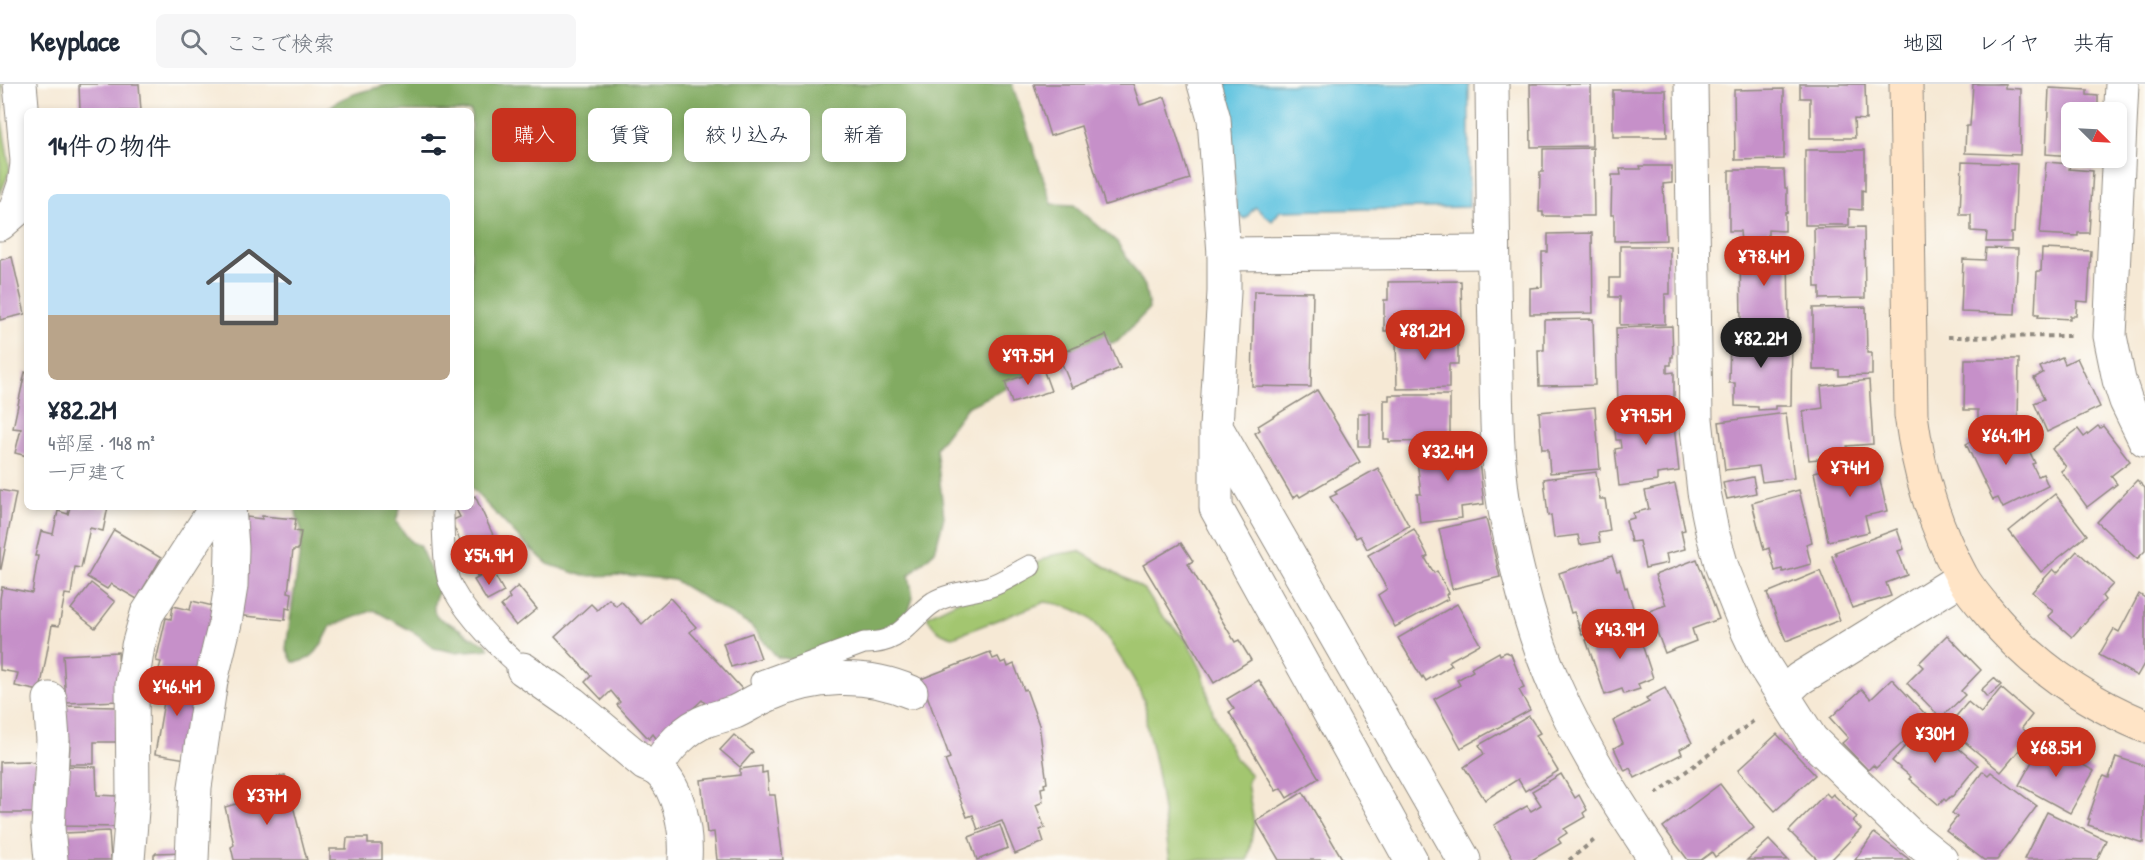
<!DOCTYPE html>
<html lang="ja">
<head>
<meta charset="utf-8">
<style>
  body { margin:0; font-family:"Patrick Hand","Klee One",sans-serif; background:#f6f6f7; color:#1f2937; height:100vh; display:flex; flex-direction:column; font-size:22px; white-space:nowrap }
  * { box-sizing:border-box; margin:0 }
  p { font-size:20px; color:#747a83 }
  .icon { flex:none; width:33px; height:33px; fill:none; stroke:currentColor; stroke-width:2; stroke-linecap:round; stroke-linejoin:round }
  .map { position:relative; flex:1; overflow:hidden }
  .side { position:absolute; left:24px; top:24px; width:450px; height:402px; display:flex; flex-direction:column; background:#fff; border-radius:9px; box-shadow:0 3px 9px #0003 }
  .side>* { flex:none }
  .hud { position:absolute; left:492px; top:24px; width:570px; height:54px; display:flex; gap:12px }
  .needle { width:39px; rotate:114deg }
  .tools { position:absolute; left:2061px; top:18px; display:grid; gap:12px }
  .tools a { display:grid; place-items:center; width:66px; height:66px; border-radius:9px; background:#fff; box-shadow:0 3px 9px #0003; font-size:30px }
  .price { position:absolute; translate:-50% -51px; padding:0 14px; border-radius:21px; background:#c8321e; color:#fff; font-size:20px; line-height:39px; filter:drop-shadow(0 2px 3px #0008) }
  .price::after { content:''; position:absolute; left:50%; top:36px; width:18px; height:14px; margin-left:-9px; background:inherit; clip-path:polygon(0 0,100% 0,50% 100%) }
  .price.selected { background:#222; color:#fff }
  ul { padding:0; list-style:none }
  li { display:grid; align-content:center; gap:12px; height:318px; padding:0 24px }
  li span { display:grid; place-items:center; height:186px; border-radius:9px; color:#555 }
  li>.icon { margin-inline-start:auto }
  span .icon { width:108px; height:108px; fill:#fffc; stroke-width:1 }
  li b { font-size:26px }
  h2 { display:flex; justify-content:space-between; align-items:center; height:72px; padding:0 24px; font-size:26px }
  .tag { padding:0 21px; border-radius:9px; background:#fff; box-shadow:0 3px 9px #0003; font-size:21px; line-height:54px }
  .tag.selected { background:#c8321e; color:#fff }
  header { display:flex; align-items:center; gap:36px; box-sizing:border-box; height:84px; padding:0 30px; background:#fff; border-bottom:2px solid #e0e1e3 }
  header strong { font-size:28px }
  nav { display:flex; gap:33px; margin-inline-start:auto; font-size:21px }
  .search { width:420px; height:54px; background:#f6f6f7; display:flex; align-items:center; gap:15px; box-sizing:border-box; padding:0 21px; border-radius:9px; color:#747a83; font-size:22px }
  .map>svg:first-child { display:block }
  .green { fill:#a3c670; stroke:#67784e; stroke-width:1.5 }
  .forest { fill:#82ab62; stroke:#566b46; stroke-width:1.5 }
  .water { fill:#62c4e0; stroke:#467886; stroke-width:1.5 }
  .building { fill:#c690c9 }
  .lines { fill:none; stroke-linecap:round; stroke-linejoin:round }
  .lane-casing { stroke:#908a80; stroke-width:23 }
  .street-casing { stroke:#908a80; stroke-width:35 }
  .secondary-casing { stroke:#908a80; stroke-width:35 }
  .path { stroke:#908a80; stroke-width:4; stroke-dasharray:4.5 4.5; stroke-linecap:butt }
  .lane { stroke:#fff; stroke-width:21 }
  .street { stroke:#fff; stroke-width:33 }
  .secondary { stroke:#ffe4c6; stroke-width:33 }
</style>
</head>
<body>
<header>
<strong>Keyplace</strong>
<div class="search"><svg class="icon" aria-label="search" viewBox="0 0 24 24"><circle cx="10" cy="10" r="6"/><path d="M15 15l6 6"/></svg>ここで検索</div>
<nav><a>地図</a><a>レイヤ</a><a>共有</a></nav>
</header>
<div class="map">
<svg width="2145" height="776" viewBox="0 0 2145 776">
  <rect width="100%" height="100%" fill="#fdfcf7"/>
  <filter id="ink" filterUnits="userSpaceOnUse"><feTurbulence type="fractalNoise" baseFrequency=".0167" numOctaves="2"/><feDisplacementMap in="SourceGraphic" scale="12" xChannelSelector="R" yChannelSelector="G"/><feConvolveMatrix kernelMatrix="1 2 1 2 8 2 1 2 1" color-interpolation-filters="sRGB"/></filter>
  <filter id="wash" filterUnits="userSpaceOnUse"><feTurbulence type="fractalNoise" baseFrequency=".008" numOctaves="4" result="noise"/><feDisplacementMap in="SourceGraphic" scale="24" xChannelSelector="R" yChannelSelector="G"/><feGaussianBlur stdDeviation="1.35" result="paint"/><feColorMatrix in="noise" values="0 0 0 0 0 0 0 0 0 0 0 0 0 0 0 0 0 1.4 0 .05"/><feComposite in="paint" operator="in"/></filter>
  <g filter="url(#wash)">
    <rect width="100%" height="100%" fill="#f6e9d5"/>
    <g class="green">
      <path d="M0,0h2v37l8,49 -10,25z"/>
      <path d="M1079,467l66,39 14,22 28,29 15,30 11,42 22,45 16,17 -4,8 7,40 -6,37h-78c-7,-43 -10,-86 -22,-127 -3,-9 -1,-19 -3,-28 -4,-15 -14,-31 -23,-45 -22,-34 -34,-53 -77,-58l-92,35c-13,-3 -21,-9 -26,-21l126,-61z"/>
    </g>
    <g class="forest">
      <path d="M391,0h621l40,120 22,1 43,37 28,44 4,23 -32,33 -65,9 -12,15 -29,20 -44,21 -31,41 8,69 -9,34 -26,24 4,23 -7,21 -17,13 -94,28 -18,-3 -26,-31 -77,-46 -47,-5 -43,1 -36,-12 -28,-25 -49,-51v-377h-144c10,-16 46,-22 64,-27z"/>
      <path d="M296,423h104l-4,15 15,20 8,3 12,26 7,4 3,11c-4,9 -13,23 -2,32 5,4 12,5 17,9 11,7 17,13 30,16l3,6 -35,3 -20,-4 -17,-14 -43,-24 -43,16c-8,16 -16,37 -38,36l-7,-13 16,-112c1,-11 -8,-20 -6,-30z"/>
    </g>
    <path class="water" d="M1221,0h248v123l-189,4 -8,10 -17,-14 -10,12 -9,-7 -5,-97z"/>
    <g id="blocks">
      <g class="building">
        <path d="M79,0h60l2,27h-61z"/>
        <path d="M1034,0h99l7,21 25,-8 25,82 -85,26 -24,-79 -31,10z"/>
        <path d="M1530,0h61l1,62 -61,1z"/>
        <path d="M1800,0h65l1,36 -12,-1 1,19h-45v-40h-10z"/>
        <path d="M1973,0h32v4l16,1 -1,66 -55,-2 1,-27h4z"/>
        <path d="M2049,4l38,2v5l11,1v16h-26v44l-26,-2z"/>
        <path d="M1784,5v70l-49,1 -1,-70z"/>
        <path d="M1613,6h53l1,47h-54z"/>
        <path d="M1593,64l1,68h-51v-4h-4l1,-40h3v-23z"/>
        <path d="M1805,66h60v41l-3,-1v20l-13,-1v16h-44z"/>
        <path d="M1962,78l55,2 -3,69h-3v9h-25l1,-10 -16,-1v-16h-11z"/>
        <path d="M2046,78l24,2 -1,5 24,2 -4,62h-11v3l-38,-2z"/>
        <path d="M1640,82h32v17l-9,1 3,56 -52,1v-26h-3l1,-40h9l-1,-6h21z"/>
        <path d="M1729,86h55l1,18h2v25l-2,-1v19l-17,-1v12h-27l-1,-11h-11z"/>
        <path d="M1864,143l1,71 -45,1v-12h-5l-1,-59z"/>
        <path d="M1592,149l1,80 -63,1v-26l12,-1v-35h6v-18z"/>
        <path d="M1620,162h50v48h-5v30l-45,1v-28h-10v-19h10z"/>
        <path d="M1788,164l1,77 -48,1 -1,-77z"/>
        <path d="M1986,164l32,1 -3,65 -54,-2 2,-53 22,1z"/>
        <path d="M2042,165l49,2 -3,51 -11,-1 -1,15h-6v3l-32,-2 1,-3h-4l2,-43h4z"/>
        <path d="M12,173l13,57 -25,6v-60z"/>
        <path d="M1461,197l1,42 -19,1v6l-59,1v-31h4v-18z"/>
        <path d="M1254,207l59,1 -2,95 -59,-1z"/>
        <path d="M1866,223l1,46h5v22l-33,1v-6h-26v-62z"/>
        <path d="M1593,235l2,66 -56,1 -1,-36h6v-30z"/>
        <path d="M1672,242l1,31h-2v8h-4v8l7,-1v31l-8,1 1,3 -45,2v-4h-4l-2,-77z"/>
        <path d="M1730,249h62l-1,73h-16v3l-17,1v-3l-23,-1v-23h-6z"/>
        <path d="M1106,251l14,33 -48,20 -14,-34z"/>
        <path d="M1458,251v29h-9v24l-52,1 -1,-53z"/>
        <path d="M2062,273l3,7 12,-6 23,49 -53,25 -13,-29 10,-4 -10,-21 9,-5 -3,-6z"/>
        <path d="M1965,275h54l-1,64h-40v-13h-14z"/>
        <path d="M1043,285l8,22 -39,12 -7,-21z"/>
        <path d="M25,288l2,1v83l-12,-3 6,-24 -8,-1z"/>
        <path d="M1869,296l4,64 -26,2 1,10 -39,4 -6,-49 20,-3 -2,-22z"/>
        <path d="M1317,306l43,72 -60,35 -2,-3 -5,4 -38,-65 5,-3 -2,-4z"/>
        <path d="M1389,311h61v46l-61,1v-3h-5v-39h5z"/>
        <path d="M1595,323l5,62 -50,4 -2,-24h-6l-3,-37z"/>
        <path d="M1672,324l7,63 -22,3v7l-38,5 -4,-37 6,-1 -1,-8h-4l-2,-18 4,-1 -1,-6z"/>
        <rect x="1358" y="329" width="12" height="33"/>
        <path d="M1786,329l8,65 -32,4 -3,-16 -34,4 -6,-48z"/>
        <path d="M2017,341l18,38 -3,1 6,12 5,-2 5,12 -45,22 -5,-10 -5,2 -27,-56 28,-14 2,5z"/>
        <path d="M2098,342l2,2 3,-2 27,35 -19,15 6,8 -30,23 -26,-36 5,-4 -14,-18 26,-20 6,8z"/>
        <path d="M1477,360l7,60 -23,3 1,11 -42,5 -3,-29h4l-5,-43z"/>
        <path d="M1875,374l12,53 -22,5 4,16 -41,9 -14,-69z"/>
        <path d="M1378,384l31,58 -42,23 -7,-13 -4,2 -26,-41 7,-3 -2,-2z"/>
        <path d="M1596,388l4,27h5l5,32 -12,2 2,9 -20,3 -2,-10 -24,3 -3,-23 -3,1 -4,-37z"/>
        <path d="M1753,393l3,16 -29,6 -4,-16z"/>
        <path d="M2137,396l8,8v63l-8,8 -40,-37z"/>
        <path d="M1675,400l10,46 -4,1 4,18 -19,5 2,9 -23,5 -6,-27 -8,1 -5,-22 8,-2 -1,-5 16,-4 -4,-18z"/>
        <path d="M0,406l16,3 -15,76h-1z"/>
        <path d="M1799,406l13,52 -6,2 5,20 -28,8 -1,-3 -7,2 -6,-23 -5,2 -12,-47z"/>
        <path d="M2055,410l32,41 -46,37 -32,-41z"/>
        <path d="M475,412l31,67 -29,14 -26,-56 9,-4 -5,-10h16v-9z"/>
        <path d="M70,423h38l-5,24 -13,-3 -9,40 -6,-1 -4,28 -6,-1 -6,32 -7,-1 -12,66 -25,-5 3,-13 -18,-3v-71l2,-12 30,6 6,-37h-3l6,-25 12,3 5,-23 10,3z"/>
        <path d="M262,432l34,3 -2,12 7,1 -3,18h-5l-5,42 4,1 -2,16 -4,-1 -1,12 -51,-5 13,-98 15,2z"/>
        <path d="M1486,434l14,59 -48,12 -13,-60z"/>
        <path d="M1414,445l14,27 -3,2 9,15 3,-2 12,22 -3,2 2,4 -53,28 -17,-32 9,-6 -19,-34z"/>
        <path d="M1897,445l7,20 -6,2 9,24 -21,8 5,13 -39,12 -20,-52 5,-1 -2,-3z"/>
        <path d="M114,446l47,28 -24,41 -26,-15 -4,5 -20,-12z"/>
        <path d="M1181,459l12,18 -5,3 47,78 4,-2 12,20 -37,23 -71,-118z"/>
        <path d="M2077,467l36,33 -11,12 3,4 -33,37 -24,-21 5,-5 -21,-19 21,-23 4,4z"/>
        <path d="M1612,472l5,15 3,-1 5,18 2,-1 9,31 -54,17 -8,-23 -3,1 -12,-40z"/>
        <path d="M1697,475l22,60 -27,10 4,12 -31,12 -16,-42 17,-6 -11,-30z"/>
        <path d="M492,486l12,22 -17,9 -13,-21z"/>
        <path d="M1820,487l20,49 -54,21 -19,-48z"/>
        <path d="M91,499l24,19 -20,26 -24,-19z"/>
        <path d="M518,502l19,23 -21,17 -15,-20 9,-8 -2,-3z"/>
        <path d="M2139,510l6,4v64l-8,14 -38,-21 15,-26 5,3z"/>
        <path d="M670,514l26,29 -6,5 52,57 -27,25 -13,-14 -44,41 -5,-7 -4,5 -32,-34 3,-3 -9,-11 -9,9 -17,-18 6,-6 -36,-39 36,-33 6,6 12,-11 7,7 5,-5 21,23z"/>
        <path d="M192,517l25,6 -17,72 -41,-10 2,-7 -5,-1 10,-43 5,1 2,-13 17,4z"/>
        <path d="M1457,520l23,40 -31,17 3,4 -26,16 -3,-5 -1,2 -24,-40z"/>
        <path d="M1635,539l18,55 -15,6 2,5 -16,5 -2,-5 -17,6 -19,-55z"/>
        <path d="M752,549l9,25 -30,9 -8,-24z"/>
        <path d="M1947,551l34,35 -20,21 4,4 -24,23 -34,-35 16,-16 -4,-4z"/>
        <path d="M118,568l2,49 -54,2 -3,-48z"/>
        <path d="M990,568l3,7 5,-2 3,6 5,-2 2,6 6,-3 10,26 2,-1 13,36 8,58 -3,1 1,3 -4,1 2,14 -7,3 9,23 -5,2 4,12 -29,12 -13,-33 -24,9 -5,-15 -6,2 -22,-57 5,-2 -29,-79z"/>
        <path d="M1499,568l1,3 6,-3 5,2 13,34 -5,2 11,20 -69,38 -27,-49 26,-14 -3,-5 16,-9 -2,-3z"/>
        <path d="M153,592l41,6 -2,11 11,2 -11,65 -37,-6 9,-52 -11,-5 -2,-12z"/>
        <path d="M1994,594l7,7 -14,12 -6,-7z"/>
        <path d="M1892,595l37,39 -53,50 -3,-3 -5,5 -26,-27 6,-5 -18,-20 32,-29 9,10z"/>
        <path d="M1259,596l60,98 -32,20 -6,-10 -5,3 -47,-79 5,-3 -7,-10z"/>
        <path d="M1665,604l27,55 -12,6 2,5 -47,24 -5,-10 -5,3 -11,-23 9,-5 -10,-22 36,-19 -3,-4z"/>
        <path d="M2001,604l31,27 -10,13 9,8 -30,36 -54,-45 21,-25 13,11z"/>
        <path d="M66,622l50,1 2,32h-2v3h-22v22h-25l1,-23h-5z"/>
        <path d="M1529,632l11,17 -4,2 22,36 -33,20 -7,-12 -33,21 -21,-33 20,-13 -5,-9z"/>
        <path d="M1927,637l51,44 -26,32 -1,-1 -5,5 -2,-2 -5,6 -30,-26 2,-2 -19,-16z"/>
        <path d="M1777,650l38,41 -40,36 -37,-41z"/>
        <path d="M734,651l19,17 -13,15 -20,-17z"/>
        <path d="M2043,658l51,29 -24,42 -51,-28z"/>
        <path d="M2116,673l29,9 -2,77 -55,-18 2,-6h-2l13,-39 3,-4 5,2z"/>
        <path d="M29,677l7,2v21h-3l1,29h-34v-51z"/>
        <path d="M63,682l33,1 1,28 20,1v31l-55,-1z"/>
        <path d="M762,682v7l5,-1 2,23h6l8,65h-66l-3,-28 -7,1 -6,-53 39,-5v-6z"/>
        <path d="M1983,687l5,4 3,-3 46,34 -40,54h-13l-38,-29 11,-14 -5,-4z"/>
        <path d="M1561,690l14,24 4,-3 8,15 -4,3 2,4 -21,12 3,4 -9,6 3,4 -29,17h-18l-20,-35 33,-19 4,5 10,-6 -9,-14z"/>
        <path d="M285,691l22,85h-73l-3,-13 3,-2 -9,-38 40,-11 -3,-15z"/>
        <path d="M1720,700l34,44 -39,29 -3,-5 -11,8h-13l-25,-33z"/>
        <path d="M1303,708l40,68h-64l-23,-39z"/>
        <path d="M1826,709l4,4 3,-3 24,23 -4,4 8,8 -30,31h-13l-29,-29z"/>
        <path d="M2047,728l59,28 -9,20 -73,-1z"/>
        <path d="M1000,741l8,23 -31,12 -8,-23z"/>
        <path d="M109,747l2,29h-45l-1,-27z"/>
        <path d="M1874,749l36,27h-55z"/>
        <path d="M347,754h21v6h14v16h-52v-11h16z"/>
        <path d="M1769,756l19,20h-41z"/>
        <path d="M186,768v8h-32v-5l2,-2z"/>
      </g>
    </g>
  </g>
  <g filter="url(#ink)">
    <use href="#blocks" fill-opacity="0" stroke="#908a80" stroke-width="1.5"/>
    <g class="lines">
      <g class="lane-casing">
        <g id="lane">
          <path d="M443,423c0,18 0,58 6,74 14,32 48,65 74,88"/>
          <path d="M761,597l103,-38c39,1 44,-24 70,-41 15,-9 37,-10 54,-15 14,-4 28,-14 42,-21"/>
        </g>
      </g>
      <g class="street-casing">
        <g id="street">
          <path d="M20,0l7,77"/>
          <path d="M1204,0l10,35 10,135v38l-8,135 248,433"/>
          <path d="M1492,0c1,83 1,166 3,249 2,57 0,116 9,172 11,61 27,126 52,183 27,61 63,117 100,172"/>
          <path d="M1691,0l5,335 8,73 8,39 10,36 26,65 15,32 48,75 99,96 31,25"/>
          <path d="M2122,0l-12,252 9,44 7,21 19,39"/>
          <path d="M0,140l15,-13 9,-26 3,-21"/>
          <path d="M1224,170l269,-2"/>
          <path d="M1216,345v79l195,352"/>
          <path d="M523,585l49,34 73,61c4,2 10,4 13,6 22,20 29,62 27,90"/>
          <path d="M1783,610l16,-15 163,-101"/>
          <path d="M50,615l3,41 -5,88 3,32"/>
          <path d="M657,686c7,-21 31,-43 51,-50 9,-3 18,-5 27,-8 11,-5 21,-12 33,-17 44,-20 98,-23 143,-3"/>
          <path d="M128,776l5,-62 -1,-114 6,-38 9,-32 69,-107"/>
          <path d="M192,776l3,-73 16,-106 14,-58 6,-37 1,-38 -3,-41"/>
        </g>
      </g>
      <g class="secondary-casing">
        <path id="secondary" d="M1906,0l5,331c8,58 22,108 50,160 6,12 16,23 24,33 43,54 97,92 160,118"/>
      </g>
      <g class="path">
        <path d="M1948,253l124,-1"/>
        <path d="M1656,710l100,-75"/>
        <path d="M1569,776l28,-22"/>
      </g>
      <use href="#lane" class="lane"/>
      <use href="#street" class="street"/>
      <use href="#secondary" class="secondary"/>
    </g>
  </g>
</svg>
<div class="tools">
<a><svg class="needle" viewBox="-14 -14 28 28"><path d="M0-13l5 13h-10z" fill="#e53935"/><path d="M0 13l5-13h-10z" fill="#747a83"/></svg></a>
</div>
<b class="price" style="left:1764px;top:203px">¥78.4M</b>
<b class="price" style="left:1425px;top:277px">¥81.2M</b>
<b class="price selected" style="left:1761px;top:285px">¥82.2M</b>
<b class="price" style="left:1028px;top:302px">¥97.5M</b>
<b class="price" style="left:1646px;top:362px">¥79.5M</b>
<b class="price" style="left:2006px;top:382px">¥64.1M</b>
<b class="price" style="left:1448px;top:398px">¥32.4M</b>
<b class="price" style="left:1850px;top:414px">¥74M</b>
<b class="price" style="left:489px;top:502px">¥54.9M</b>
<b class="price" style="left:1620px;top:576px">¥43.9M</b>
<b class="price" style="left:177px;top:633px">¥46.4M</b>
<b class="price" style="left:1935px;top:680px">¥30M</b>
<b class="price" style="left:2056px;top:694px">¥68.5M</b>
<b class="price" style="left:267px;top:742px">¥37M</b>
<div class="hud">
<a class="tag selected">購入</a>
<a class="tag">賃貸</a>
<a class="tag">絞り込み</a>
<a class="tag">新着</a>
</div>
<section class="side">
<h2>14件の物件<svg class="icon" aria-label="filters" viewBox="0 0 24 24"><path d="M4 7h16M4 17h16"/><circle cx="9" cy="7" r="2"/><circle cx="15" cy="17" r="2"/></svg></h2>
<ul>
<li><span style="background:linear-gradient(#bfe0f5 65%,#b9a48a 0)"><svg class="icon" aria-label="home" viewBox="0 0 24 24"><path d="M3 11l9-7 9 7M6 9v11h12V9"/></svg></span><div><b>¥82.2M</b><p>4部屋 · 148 m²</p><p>一戸建て</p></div></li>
</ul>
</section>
</div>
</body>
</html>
